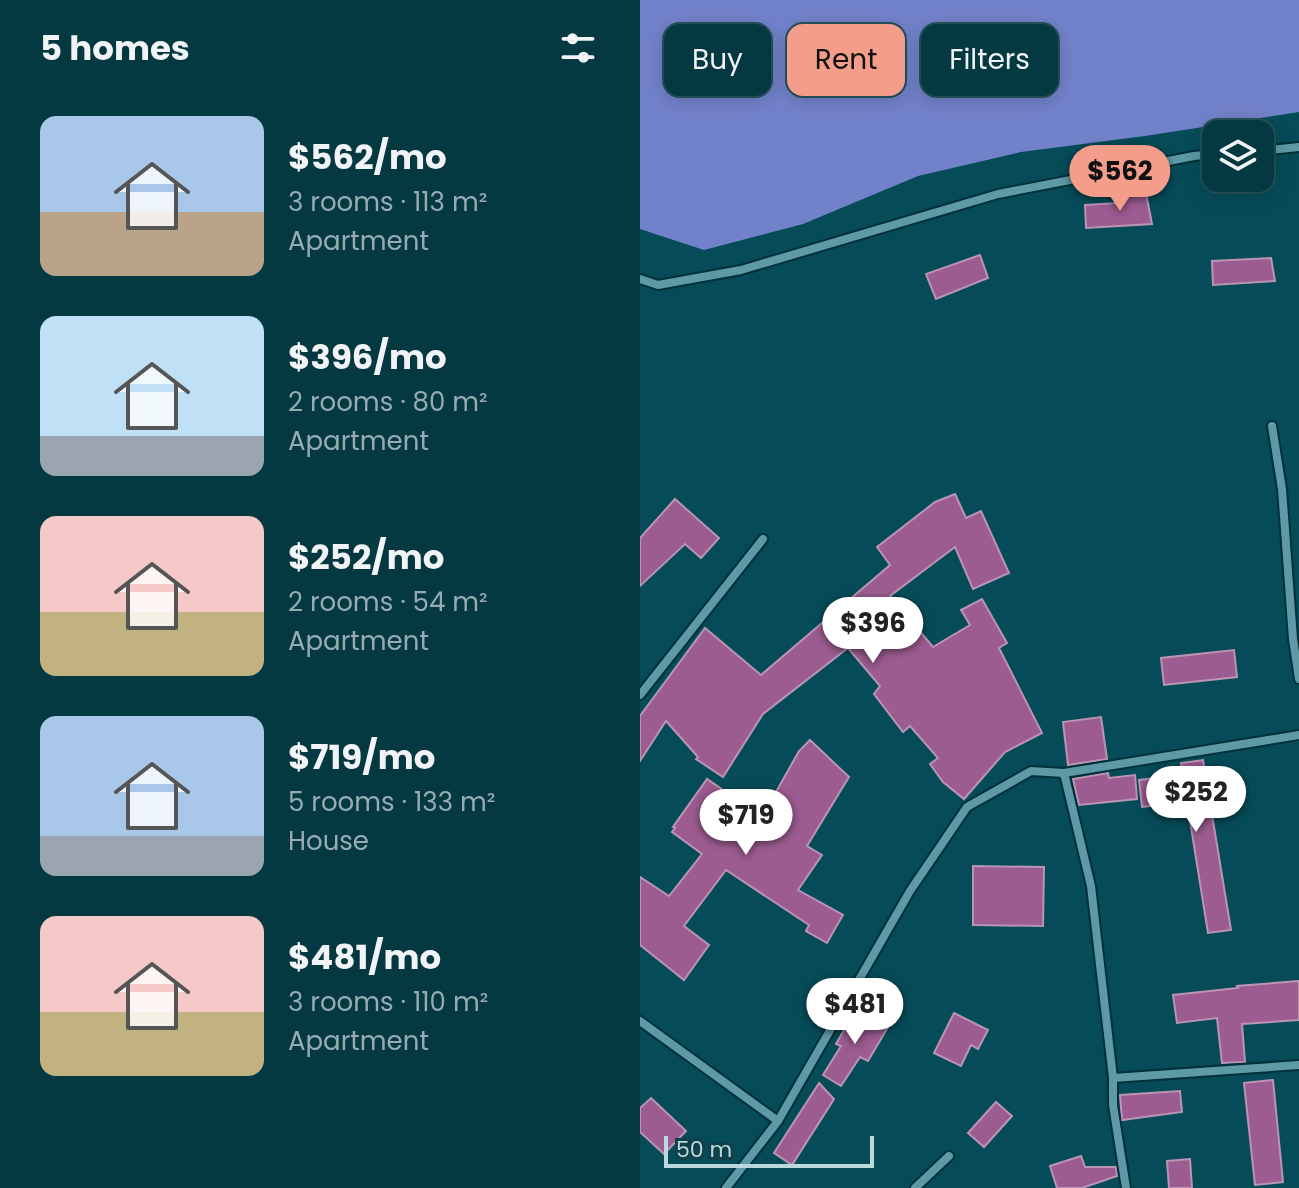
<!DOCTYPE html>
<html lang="en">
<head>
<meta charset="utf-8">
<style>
  body { margin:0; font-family:Poppins,sans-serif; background:#0d4049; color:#f1f3f6; height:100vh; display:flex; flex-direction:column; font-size:30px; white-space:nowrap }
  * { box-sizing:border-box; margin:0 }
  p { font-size:26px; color:#97acb2 }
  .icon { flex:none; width:44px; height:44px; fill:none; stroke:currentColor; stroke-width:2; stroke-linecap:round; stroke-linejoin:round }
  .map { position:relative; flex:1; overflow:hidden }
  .sheet { display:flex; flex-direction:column; background:#043942; width:640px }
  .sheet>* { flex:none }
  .banner { position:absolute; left:24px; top:24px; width:514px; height:72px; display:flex; gap:16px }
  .controls { position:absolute; left:562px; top:120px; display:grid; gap:16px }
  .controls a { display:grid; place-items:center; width:72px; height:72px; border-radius:16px; background:#043942; box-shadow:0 4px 20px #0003,0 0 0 2px #25535b; font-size:40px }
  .scale { position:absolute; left:24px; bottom:20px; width:210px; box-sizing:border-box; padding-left:8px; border:4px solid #bad8de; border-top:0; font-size:22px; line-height:28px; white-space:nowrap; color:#bad8de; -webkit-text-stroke:6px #104049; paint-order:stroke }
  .price { position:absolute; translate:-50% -68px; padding:0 18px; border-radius:28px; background:#fff; color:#222; font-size:26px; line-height:52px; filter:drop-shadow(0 2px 4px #0008) }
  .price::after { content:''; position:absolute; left:50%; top:48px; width:24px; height:18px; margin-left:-12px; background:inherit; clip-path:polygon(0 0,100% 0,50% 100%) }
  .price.active { background:#f49d8a; color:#111 }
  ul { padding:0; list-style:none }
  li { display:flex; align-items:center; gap:24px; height:200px; padding:0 40px }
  li span { display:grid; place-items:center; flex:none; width:224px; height:160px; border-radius:16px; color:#555 }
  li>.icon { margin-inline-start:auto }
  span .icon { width:96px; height:96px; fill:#fffc; stroke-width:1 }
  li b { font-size:34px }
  h2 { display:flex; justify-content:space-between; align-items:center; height:96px; padding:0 40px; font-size:34px }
  .tag { padding:0 28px; border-radius:16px; background:#043942; box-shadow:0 4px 20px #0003,0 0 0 2px #25535b; font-size:28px; line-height:72px }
  .tag.active { background:#f49d8a; color:#111 }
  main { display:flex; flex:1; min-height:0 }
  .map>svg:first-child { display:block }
  .water { fill:#7282ca }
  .building { fill:#9c5c91; stroke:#bb94b4; stroke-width:2 }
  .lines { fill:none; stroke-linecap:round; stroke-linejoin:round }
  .street-casing { stroke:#003039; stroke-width:12 }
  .street { stroke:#5e99a6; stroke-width:8 }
</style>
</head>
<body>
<main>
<section class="sheet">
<h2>5 homes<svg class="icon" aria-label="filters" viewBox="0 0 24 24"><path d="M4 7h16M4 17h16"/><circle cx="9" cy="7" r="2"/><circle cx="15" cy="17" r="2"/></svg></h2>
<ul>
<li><span style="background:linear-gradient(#a9c7e8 60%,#b9a48a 0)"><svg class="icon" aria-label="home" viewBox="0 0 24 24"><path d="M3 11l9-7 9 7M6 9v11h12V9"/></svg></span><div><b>$562/mo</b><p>3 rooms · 113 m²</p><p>Apartment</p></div></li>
<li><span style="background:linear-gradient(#bfe0f5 75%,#9aa5b1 0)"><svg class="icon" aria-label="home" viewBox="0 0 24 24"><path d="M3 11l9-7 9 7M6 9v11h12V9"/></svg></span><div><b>$396/mo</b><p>2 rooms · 80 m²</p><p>Apartment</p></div></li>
<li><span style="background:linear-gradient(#f6c9c9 60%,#c2b280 0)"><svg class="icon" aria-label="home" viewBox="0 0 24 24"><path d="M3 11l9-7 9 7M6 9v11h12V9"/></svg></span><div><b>$252/mo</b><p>2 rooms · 54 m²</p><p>Apartment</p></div></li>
<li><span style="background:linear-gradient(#a9c7e8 75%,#9aa5b1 0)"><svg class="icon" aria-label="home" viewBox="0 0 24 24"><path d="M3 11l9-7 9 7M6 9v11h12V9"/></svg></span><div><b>$719/mo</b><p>5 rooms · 133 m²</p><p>House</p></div></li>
<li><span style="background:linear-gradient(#f6c9c9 60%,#c2b280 0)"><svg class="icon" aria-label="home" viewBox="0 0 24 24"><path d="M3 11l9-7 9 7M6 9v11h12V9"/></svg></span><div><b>$481/mo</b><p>3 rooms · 110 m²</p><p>Apartment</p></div></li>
</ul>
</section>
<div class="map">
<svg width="659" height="1188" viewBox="0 0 659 1188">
  <rect width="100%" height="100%" fill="#064c58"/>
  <path class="water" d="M0,0h659v112l-154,24 -124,16 -103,24 -115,48 -99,26 -64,-21z"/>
  <g class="building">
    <path d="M506,193l6,31 -66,4 -1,-23 34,-2 -1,-6z"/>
    <path d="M340,255l8,23 -52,21 -10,-25z"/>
    <path d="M631,258l4,23 -62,4 -1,-24z"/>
    <path d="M315,494l11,24 15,-7 28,62 -36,16 -18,-42 -65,49 43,51 37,-22 -9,-15 21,-11 25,44 -8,5 43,85 -37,19 -41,47 -21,-17 -13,-18 8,-6 -28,-32 -7,6 -29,-38 6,-8 -32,-38 -85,66 -40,63 -27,-18 2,-2 -32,-36 -26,40v-45l65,-88 56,47 129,-110 -13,-18 58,-45z"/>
    <path d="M35,499l44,39 -18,20 -16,-14 -45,42v-48z"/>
    <path d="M594,650l3,27 -73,8 -3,-27z"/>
    <path d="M461,717l6,42 -39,6 -5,-43z"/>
    <path d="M170,740l39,37 -42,69 15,9 -24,35 45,25 -16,28 -21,-12 3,-6 -83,-55 -42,56 25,19 -25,35 -44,-35v-68l29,19 33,-42 -30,-22 3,-4 -2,-1 34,-48 55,38 37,-66z"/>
    <path d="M563,760l28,170 -23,3 -21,-131 -45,5 -3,-27 44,-5 -2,-12z"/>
    <path d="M468,773l1,5 26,-3 2,24 -58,6 -6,-26z"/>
    <path d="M333,866l71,1 -1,59 -70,-1z"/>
    <path d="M659,981v39l-57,4 3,38 -23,1 -5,-45 -40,5 -4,-28 65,-7 -1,-2z"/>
    <path d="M216,1009l32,18 -20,34 -8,-4 -19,29 -18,-11 18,-29 -5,-2z"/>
    <path d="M314,1013l34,17 -10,19 -7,-4 -10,21 -27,-13z"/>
    <path d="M633,1080l10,102 -28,3 -11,-102z"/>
    <path d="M179,1083l15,16 -42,66 -18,-12z"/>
    <path d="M540,1091l2,21 -60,8 -2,-25z"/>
    <path d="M11,1098l35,33 -22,23 -24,-22v-24z"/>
    <path d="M356,1102l16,14 -28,31 -16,-14z"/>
    <path d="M441,1156l4,11h31l1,9 -35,12h-25l-7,-22z"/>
    <path d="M550,1159l2,29h-23l-2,-27z"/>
  </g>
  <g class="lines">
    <g class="street-casing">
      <g id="street">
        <path d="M620,151l39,-4"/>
        <path d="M0,279l18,6 83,-15 257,-76 196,-38 22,-2"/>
        <path d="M632,426l10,63 11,150 6,40"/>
        <path d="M0,695l123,-156"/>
        <path d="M424,773l27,113 22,192v27l13,83"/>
        <path d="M0,1021l138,100"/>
        <path d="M473,1078l186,-13"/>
        <path d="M86,1188l52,-67 132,-230 57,-84 64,-36 33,2 235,-38"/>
        <path d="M275,1188l34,-32"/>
      </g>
    </g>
    <use href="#street" class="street"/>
  </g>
</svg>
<div class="controls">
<a><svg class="icon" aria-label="layers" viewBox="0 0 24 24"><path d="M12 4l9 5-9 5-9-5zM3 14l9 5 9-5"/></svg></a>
</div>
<div class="scale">50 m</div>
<b class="price active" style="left:480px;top:213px">$562</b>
<b class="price" style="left:233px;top:665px">$396</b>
<b class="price" style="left:556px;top:834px">$252</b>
<b class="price" style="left:106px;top:857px">$719</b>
<b class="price" style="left:215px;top:1046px">$481</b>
<div class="banner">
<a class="tag">Buy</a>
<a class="tag active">Rent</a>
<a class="tag">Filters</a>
</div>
</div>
</main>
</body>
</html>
